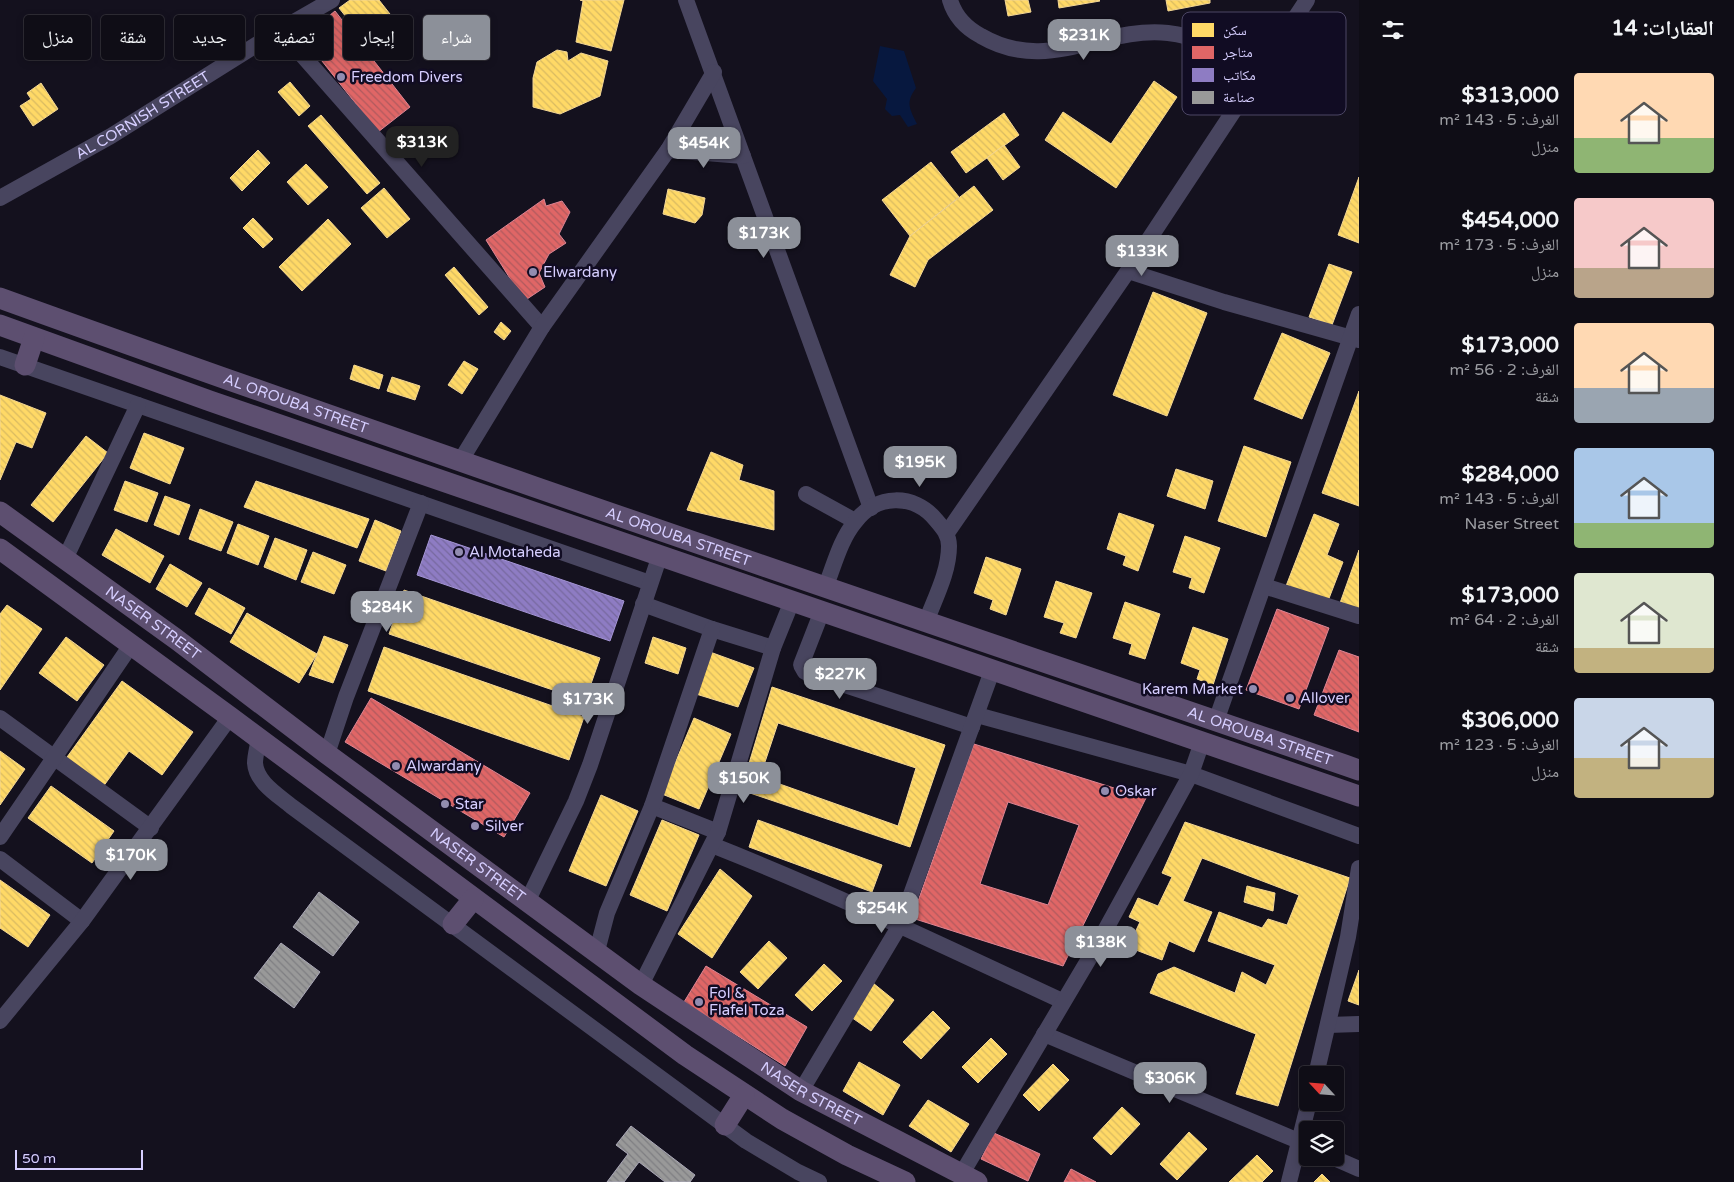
<!DOCTYPE html>
<html lang="ar">
<head>
<meta charset="utf-8">
<style>
  body { margin:0; font-family:"Varela Round","Noto Naskh Arabic",sans-serif; background:#1d1b23; color:#f1f3f6; direction:rtl; height:100vh; display:flex; flex-direction:column; font-size:19px; white-space:nowrap }
  * { box-sizing:border-box; margin:0 }
  p { font-size:16px; color:#9b9ca1 }
  .icon { flex:none; width:28px; height:28px; fill:none; stroke:currentColor; stroke-width:2; stroke-linecap:round; stroke-linejoin:round }
  .map { position:relative; flex:1; overflow:hidden; direction:ltr }
  .side { display:flex; flex-direction:column; background:#0f0d16; width:375px }
  .side>* { flex:none }
  .banner { position:absolute; left:15px; top:15px; width:475px; height:45px; direction:rtl; display:flex; gap:10px }
  .needle { width:32px; rotate:296deg }
  .controls { position:absolute; left:1299px; top:1066px; display:grid; gap:10px }
  .controls a { display:grid; place-items:center; width:45px; height:45px; border-radius:5px; background:#0f0d16; box-shadow:0 2px 8px #0003,0 0 0 1px #2f2d35; font-size:25px }
  .scale { position:absolute; left:15px; bottom:12px; width:128px; box-sizing:border-box; padding-left:5px; border:2px solid #d6ceff; border-top:0; font-size:14px; line-height:18px; white-space:nowrap; color:#d6ceff; -webkit-text-stroke:4px #110c23; paint-order:stroke }
  .price { position:absolute; translate:-50% -42px; padding:0 11px; border-radius:10px; background:#8c9099; color:#fff; font-size:16px; line-height:32px; filter:drop-shadow(0 1px 2px #0008) }
  .price::after { content:''; position:absolute; left:50%; top:30px; width:15px; height:11px; margin-left:-8px; background:inherit; clip-path:polygon(0 0,100% 0,50% 100%) }
  .price.on { background:#222; color:#fff }
  ul { padding:0; list-style:none }
  li { display:flex; align-items:center; gap:15px; height:125px; padding:0 20px }
  li span { display:grid; place-items:center; flex:none; width:140px; height:100px; border-radius:5px; color:#555 }
  li>.icon { margin-inline-start:auto }
  span .icon { width:60px; height:60px; fill:#fffc; stroke-width:1 }
  li b { font-size:21px }
  h2 { display:flex; justify-content:space-between; align-items:center; height:60px; padding:0 20px; font-size:21px }
  .chip { padding:0 18px; border-radius:5px; background:#0f0d16; box-shadow:0 2px 8px #0003,0 0 0 1px #2f2d35; font-size:18px; line-height:45px }
  .chip.on { background:#8c9099; color:#fff }
  main { display:flex; flex:1; min-height:0 }
  .map>svg:first-child { display:block }
  .water { fill:#07183f }
  .homes { fill:url(#homes-back-hatch); stroke:#f3d694; fill-rule:evenodd }
  .shops { fill:url(#shops-back-hatch); stroke:#dd8594; fill-rule:evenodd }
  .offices { fill:url(#offices-back-hatch); stroke:#a495d5 }
  .industry { fill:url(#industry-back-hatch); stroke:#aba9b8 }
  .lines { fill:none; stroke-linecap:round; stroke-linejoin:round }
  .minor { stroke:#48455f; stroke-width:16 }
  .major { stroke:#5d4f70; stroke-width:21 }
  .poi-dot { fill:#928cb0; stroke:#110c23; stroke-width:2 }
  .labels { text-anchor:middle; dominant-baseline:central; stroke-width:5; stroke-linejoin:round; paint-order:stroke }
  .poi-label { font-size:15px; fill:#d6ceff; stroke:#110c23; text-anchor:start }
  .street-label { font-size:15px; fill:#d6ceff; stroke:#110c23 }
  .key { fill:#110c23; stroke:#4c4665; stroke-width:1 }
  .key-label { font-size:14px; fill:#d6ceff }
</style>
</head>
<body>
<main>
<section class="side">
<h2>العقارات: 14<svg class="icon" aria-label="filters" viewBox="0 0 24 24"><path d="M4 7h16M4 17h16"/><circle cx="9" cy="7" r="2"/><circle cx="15" cy="17" r="2"/></svg></h2>
<ul>
<li><span style="background:linear-gradient(#ffd9b3 65%,#8fb573 0)"><svg class="icon" aria-label="home" viewBox="0 0 24 24"><path d="M3 11l9-7 9 7M6 9v11h12V9"/></svg></span><div><b>$313,000</b><p>الغرف: 5 · 143 m²</p><p>منزل</p></div></li>
<li><span style="background:linear-gradient(#f6c9c9 70%,#b9a48a 0)"><svg class="icon" aria-label="home" viewBox="0 0 24 24"><path d="M3 11l9-7 9 7M6 9v11h12V9"/></svg></span><div><b>$454,000</b><p>الغرف: 5 · 173 m²</p><p>منزل</p></div></li>
<li><span style="background:linear-gradient(#ffd9b3 65%,#9aa5b1 0)"><svg class="icon" aria-label="home" viewBox="0 0 24 24"><path d="M3 11l9-7 9 7M6 9v11h12V9"/></svg></span><div><b>$173,000</b><p>الغرف: 2 · 56 m²</p><p>شقة</p></div></li>
<li><span style="background:linear-gradient(#a9c7e8 75%,#8fb573 0)"><svg class="icon" aria-label="home" viewBox="0 0 24 24"><path d="M3 11l9-7 9 7M6 9v11h12V9"/></svg></span><div><b>$284,000</b><p>الغرف: 5 · 143 m²</p><p>Naser Street</p></div></li>
<li><span style="background:linear-gradient(#dfe7d0 75%,#c2b280 0)"><svg class="icon" aria-label="home" viewBox="0 0 24 24"><path d="M3 11l9-7 9 7M6 9v11h12V9"/></svg></span><div><b>$173,000</b><p>الغرف: 2 · 64 m²</p><p>شقة</p></div></li>
<li><span style="background:linear-gradient(#c9d6e8 60%,#c2b280 0)"><svg class="icon" aria-label="home" viewBox="0 0 24 24"><path d="M3 11l9-7 9 7M6 9v11h12V9"/></svg></span><div><b>$306,000</b><p>الغرف: 5 · 123 m²</p><p>منزل</p></div></li>
</ul>
</section>
<div class="map">
<svg width="1359" height="1182" viewBox="0 0 1359 1182">
  <defs>
    <pattern id="homes-back-hatch" width="6" height="6" patternUnits="userSpaceOnUse" patternTransform="scale(1.25)"><rect width="6" height="6" fill="#ffd966"/><path d="M-1 5l2 2M0 0l6 6M5-1l2 2" fill="none" stroke="#d9ba61"/></pattern>
    <pattern id="shops-back-hatch" width="6" height="6" patternUnits="userSpaceOnUse" patternTransform="scale(1.25)"><rect width="6" height="6" fill="#e06666"/><path d="M-1 5l2 2M0 0l6 6M5-1l2 2" fill="none" stroke="#b05a5e"/></pattern>
    <pattern id="offices-back-hatch" width="6" height="6" patternUnits="userSpaceOnUse" patternTransform="scale(1.25)"><rect width="6" height="6" fill="#8e7cc3"/><path d="M-1 5l2 2M0 0l6 6M5-1l2 2" fill="none" stroke="#77699f"/></pattern>
    <pattern id="industry-back-hatch" width="6" height="6" patternUnits="userSpaceOnUse" patternTransform="scale(1.25)"><rect width="6" height="6" fill="#999"/><path d="M-1 5l2 2M0 0l6 6M5-1l2 2" fill="none" stroke="#7e7e82"/></pattern>
  </defs>
  <rect width="100%" height="100%" fill="#14111e"/>
  <path class="water" d="M880,46l24,5 12,37c-11,15 -6,21 1,36l-9,3 -8,-12 -8,1 -7,-7 2,-10 -14,-18z"/>
  <g class="homes">
    <path d="M350,0h29l29,37 -29,22 -40,-51z"/>
    <path d="M580,0h44l-13,51 -35,-9 7,-41z"/>
    <path d="M1005,0h23l3,12 -23,4z"/>
    <path d="M1058,0h41l1,1 -41,7z"/>
    <path d="M1166,0h44v3l-42,8z"/>
    <path d="M557,50l10,2 1,9 13,-8 27,8 -8,35 -40,18 -27,-7v-29l4,-16z"/>
    <path d="M1154,81l23,16 -61,91 -71,-48 18,-28 48,32z"/>
    <path d="M290,82l20,24 -11,10 -21,-24z"/>
    <path d="M41,83l17,26 -25,17 -13,-20 11,-7 -4,-6z"/>
    <path d="M1004,113l15,22 -53,38 -15,-21z"/>
    <path d="M321,115l59,68 -13,11 -59,-68z"/>
    <path d="M1004,145l16,22 -17,13 -16,-22z"/>
    <path d="M258,150l12,13 -28,28 -12,-13z"/>
    <path d="M931,162l28,35 -49,39 -28,-36z"/>
    <path d="M306,164l22,23 -20,18 -21,-23z"/>
    <path d="M1359,177v66l-21,-8z"/>
    <path d="M974,186l19,24 -65,50 -13,27 -25,-12 20,-39z"/>
    <path d="M384,188l26,31 -23,19 -26,-30z"/>
    <path d="M668,189l37,9 -3,17 -7,8 -32,-9z"/>
    <path d="M253,218l20,21 -10,9 -20,-20z"/>
    <path d="M328,219l23,25 -49,47 -23,-24z"/>
    <path d="M1329,264l23,8 -20,53 -23,-8z"/>
    <path d="M454,267l34,40 -9,8 -34,-40z"/>
    <path d="M1153,292l54,21 -40,103 -54,-21z"/>
    <path d="M501,322l10,9 -7,9 -10,-8z"/>
    <path d="M1282,333l48,20 -28,66 -48,-20z"/>
    <path d="M464,361l14,8 -16,25 -14,-9z"/>
    <path d="M354,365l29,10 -4,14 -29,-10z"/>
    <path d="M392,377l28,9 -5,14 -28,-9z"/>
    <path d="M1359,391v115l-37,-13z"/>
    <path d="M0,395l46,18 -14,35 -16,-6 -16,38z"/>
    <path d="M144,433l40,15 -14,36 -40,-16z"/>
    <path d="M86,436l22,17 -55,69 -22,-17z"/>
    <path d="M1244,446l47,16 -25,75 -48,-16z"/>
    <path d="M711,452l32,13 -4,15 35,11v39l-87,-20z"/>
    <path d="M1176,469l37,12 -8,28 -38,-13z"/>
    <path d="M125,481l33,12 -11,29 -33,-12z"/>
    <path d="M256,481l113,38 -12,29 -113,-41z"/>
    <path d="M165,496l25,9 -11,30 -25,-10z"/>
    <path d="M200,509l33,13 -12,29 -32,-12z"/>
    <path d="M1119,513l35,12 -16,46 -15,-6 3,-9 -19,-7z"/>
    <path d="M1314,514l25,10 -12,31 16,7 -15,39 -42,-15z"/>
    <path d="M375,520l26,11 -15,40 -27,-10z"/>
    <path d="M238,524l31,12 -11,29 -31,-12z"/>
    <path d="M116,529l48,27 -14,27 -48,-28z"/>
    <path d="M1185,536l35,12 -16,45 -15,-5 3,-10 -19,-6z"/>
    <path d="M275,538l32,12 -11,30 -32,-13z"/>
    <path d="M1359,550v60l-19,-7z"/>
    <path d="M313,552l33,13 -12,29 -33,-12z"/>
    <path d="M986,557l35,12 -15,46 -16,-6 3,-9 -19,-7z"/>
    <path d="M170,564l32,19 -15,24 -31,-18z"/>
    <path d="M1056,581l36,12 -16,45 -16,-5 4,-10 -20,-6z"/>
    <path d="M209,588l36,20 -14,26 -36,-20z"/>
    <path d="M404,590l196,68 -15,43 -196,-67z"/>
    <path d="M1125,602l35,12 -15,45 -16,-5 3,-10 -19,-6z"/>
    <path d="M7,605l35,24 -42,61v-76z"/>
    <path d="M247,613l70,41 -18,29 -69,-41z"/>
    <path d="M1193,627l35,12 -15,46 -16,-6 3,-9 -19,-7z"/>
    <path d="M324,636l24,9 -15,38 -24,-8z"/>
    <path d="M66,637l38,28 -27,36 -38,-28z"/>
    <path d="M653,637l33,11 -8,26 -33,-11z"/>
    <path d="M384,647l200,70 -15,43 -201,-69z"/>
    <path d="M710,652l44,16 -16,39 -42,-13z"/>
    <path d="M122,681l71,51 -31,43 -33,-24 -29,40 -38,-27z"/>
    <path d="M772,687l173,58 -35,102 -169,-57zM778,723l138,45 -18,58 -138,-49z"/>
    <path d="M694,718l37,16 -32,75 -37,-15z"/>
    <path d="M0,751l25,18 -25,36z"/>
    <path d="M51,786l63,45 -22,32 -64,-45z"/>
    <path d="M601,795l37,16 -32,75 -37,-15z"/>
    <path d="M662,820l37,15 -32,76 -37,-16z"/>
    <path d="M758,820l124,45 -10,27 -123,-45z"/>
    <path d="M1185,822l165,56 -72,228 -42,-12 20,-60 -106,-41 8,-19 16,-7 61,26 7,-21 24,13 9,-20 -67,-24 11,-29 43,16 6,-9 19,6 12,-30 -97,-37 -19,43 29,11 -18,40 -25,-11 -7,19 -34,-13 12,-25 -11,-5 9,-19 20,8 14,-29 -10,-4z"/>
    <path d="M720,869l32,27 -40,62 -34,-24z"/>
    <path d="M0,880l50,35 -22,32 -28,-19z"/>
    <path d="M1247,886l28,7 -2,18 -29,-9z"/>
    <path d="M769,941l18,17 -29,31 -18,-17z"/>
    <path d="M824,964l18,17 -30,30 -17,-16z"/>
    <path d="M1359,970v35l-11,-4z"/>
    <path d="M873,983l21,17 -23,31 -20,-14z"/>
    <path d="M933,1011l17,17 -29,31 -18,-17z"/>
    <path d="M991,1038l16,16 -29,29 -16,-16z"/>
    <path d="M859,1062l41,23 -17,30 -40,-24z"/>
    <path d="M1053,1064l16,16 -30,31 -16,-16z"/>
    <path d="M928,1100l41,24 -18,28 -42,-26z"/>
    <path d="M1122,1107l18,17 -29,31 -18,-17z"/>
    <path d="M1189,1132l18,17 -30,31 -17,-16z"/>
    <path d="M1257,1155l16,16 -11,11h-33z"/>
    <path d="M1322,1174l8,8h-16z"/>
  </g>
  <g class="shops">
    <path d="M335,11l75,96 -32,25 -75,-95z"/>
    <path d="M544,199l2,7 16,-5 8,11 -11,22 7,9 -17,11 -10,19 6,14 -21,14 -38,-61z"/>
    <path d="M1277,609l52,19 -30,81 -53,-19z"/>
    <path d="M1339,650l20,7v75l-45,-17z"/>
    <path d="M371,698l159,95 -26,44 -159,-95z"/>
    <path d="M974,744l172,54 -83,168 -151,-48zM1008,802l71,23 -31,80 -68,-21z"/>
    <path d="M706,966l101,61 -22,39 -101,-64z"/>
    <path d="M994,1133l46,21 -12,27 -47,-22z"/>
    <path d="M1071,1169l25,13h-32z"/>
  </g>
  <path class="offices" d="M431,535l193,66 -14,40 -193,-66z"/>
  <g class="industry">
    <path d="M319,892l40,30 -26,34 -40,-29z"/>
    <path d="M281,943l39,29 -26,36 -40,-30z"/>
    <path d="M631,1126l64,49 -5,7h-25l-26,-20 -15,20h-17l21,-28 -12,-9z"/>
  </g>
  <g class="lines">
    <g class="minor">
      <path d="M686,0l185,508"/>
      <path d="M950,0c5,17 16,28 31,36 67,39 120,-10 187,-3 32,3 63,22 92,37"/>
      <path d="M280,30l262,297"/>
      <path d="M668,150l75,6"/>
      <path id="s1" d="M0,198l111,-62 169,-106 52,-30"/>
      <path d="M1128,271l96,31 135,38"/>
      <path d="M0,357l650,226"/>
      <path d="M461,460l81,-133 126,-177 46,-78"/>
      <path d="M806,494l49,27"/>
      <path d="M947,533l181,-262 179,-271"/>
      <path d="M65,559l73,-154"/>
      <path d="M1264,586l95,30"/>
      <path d="M825,588c9,-22 15,-48 30,-66 21,-28 59,-29 81,-2 7,8 13,15 13,26 0,26 -14,52 -23,76"/>
      <path d="M643,604l69,25 61,19"/>
      <path d="M822,611l-21,54 4,7 167,55"/>
      <path d="M977,715l214,59 168,62"/>
      <path d="M0,718l151,110"/>
      <path d="M1216,721l143,-407"/>
      <path d="M259,738c-1,8 -4,17 -4,25 1,19 23,32 36,43l455,335 52,31 21,10"/>
      <path d="M327,754l19,-57 75,-194"/>
      <path d="M652,806l66,26"/>
      <path d="M0,837l131,-192"/>
      <path d="M712,845c119,47 234,102 350,156"/>
      <path d="M0,859l82,62"/>
      <path d="M528,900l48,-99 14,-36 70,-210"/>
      <path d="M597,951l10,-38 45,-107 60,-177"/>
      <path d="M641,985l77,-153 55,-184 19,-47"/>
      <path d="M0,1021l82,-100 148,-204"/>
      <path d="M1328,1025l31,-1"/>
      <path d="M1044,1034l264,111"/>
      <path d="M1316,1075l32,-138 11,-69"/>
      <path d="M801,1091l99,-166 92,-254"/>
      <path d="M1334,1158l25,11"/>
      <path d="M961,1175l135,-228 95,-173 11,-32"/>
      <path d="M1289,1182l20,-80"/>
    </g>
    <g class="major">
      <path id="s2" d="M0,298c451,163 905,316 1359,472"/>
      <path d="M0,325l210,76 1149,395"/>
      <path d="M25,365l9,-27"/>
      <path id="s3" d="M0,512l176,127 151,115 314,231 160,106 176,91"/>
      <path d="M0,549l230,168 455,338 97,64 65,36 58,27"/>
      <path d="M453,924l20,-25"/>
      <path d="M725,1125l19,-30"/>
    </g>
  </g>
  <g class="poi-dot">
    <circle cx="341" cy="77" r="5"/>
    <circle cx="533" cy="272" r="5"/>
    <circle cx="459" cy="552" r="5"/>
    <circle cx="1253" cy="689" r="5"/>
    <circle cx="1290" cy="698" r="5"/>
    <circle cx="396" cy="766" r="5"/>
    <circle cx="1105" cy="791" r="5"/>
    <circle cx="445" cy="804" r="5"/>
    <circle cx="475" cy="826" r="5"/>
    <circle cx="699" cy="1002" r="5"/>
  </g>
  <g class="labels">
    <g class="poi-label">
      <text x="351" y="77">Freedom Divers</text>
      <text x="543" y="272">Elwardany</text>
      <text x="469" y="552">Al Motaheda</text>
      <text x="1243" y="689" text-anchor="end">Karem Market</text>
      <text x="1300" y="698">Allover</text>
      <text x="406" y="766">Alwardany</text>
      <text x="1115" y="791">Oskar</text>
      <text x="455" y="804">Star</text>
      <text x="485" y="826">Silver</text>
      <text x="709" y="993">Fol &amp;<tspan x="709" dy="17">Flafel Toza</tspan></text>
    </g>
    <g class="street-label">
      <text stroke="none"><textPath href="#s1" startOffset="165">AL CORNISH STREET</textPath></text>
      <text stroke="none"><textPath href="#s2" startOffset="314">AL OROUBA STREET</textPath></text>
      <text stroke="none"><textPath href="#s2" startOffset="719">AL OROUBA STREET</textPath></text>
      <text stroke="none"><textPath href="#s3" startOffset="189">NASER STREET</textPath></text>
      <text stroke="none"><textPath href="#s2" startOffset="1334">AL OROUBA STREET</textPath></text>
      <text stroke="none"><textPath href="#s3" startOffset="594">NASER STREET</textPath></text>
      <text stroke="none"><textPath href="#s3" startOffset="999">NASER STREET</textPath></text>
    </g>
  </g>
  <rect x="1182" y="12" width="164" height="103" rx="8" class="key"/>
  <rect x="1192" y="23" width="22" height="14" fill="#ffd966"/>
  <rect x="1192" y="46" width="22" height="13" fill="#e06666"/>
  <rect x="1192" y="68" width="22" height="14" fill="#8e7cc3"/>
  <rect x="1192" y="91" width="22" height="13" fill="#999"/>
  <g class="key-label">
    <text x="1223" y="35">سكن</text>
    <text x="1223" y="57">متاجر</text>
    <text x="1223" y="80">مكاتب</text>
    <text x="1223" y="102">صناعة</text>
  </g>
</svg>
<div class="controls">
<a><svg class="needle" viewBox="-14 -14 28 28"><path d="M0-13l5 13h-10z" fill="#e53935"/><path d="M0 13l5-13h-10z" fill="#9b9ca1"/></svg></a>
<a><svg class="icon" aria-label="layers" viewBox="0 0 24 24"><path d="M12 4l9 5-9 5-9-5zM3 14l9 5 9-5"/></svg></a>
</div>
<div class="scale">50 m</div>
<b class="price" style="left:1084px;top:61px">$231K</b>
<b class="price on" style="left:422px;top:168px">$313K</b>
<b class="price" style="left:704px;top:169px">$454K</b>
<b class="price" style="left:764px;top:259px">$173K</b>
<b class="price" style="left:1142px;top:277px">$133K</b>
<b class="price" style="left:920px;top:488px">$195K</b>
<b class="price" style="left:387px;top:633px">$284K</b>
<b class="price" style="left:840px;top:700px">$227K</b>
<b class="price" style="left:588px;top:725px">$173K</b>
<b class="price" style="left:744px;top:804px">$150K</b>
<b class="price" style="left:131px;top:881px">$170K</b>
<b class="price" style="left:882px;top:934px">$254K</b>
<b class="price" style="left:1101px;top:968px">$138K</b>
<b class="price" style="left:1170px;top:1104px">$306K</b>
<div class="banner">
<a class="chip on">شراء</a>
<a class="chip">إيجار</a>
<a class="chip">تصفية</a>
<a class="chip">جديد</a>
<a class="chip">شقة</a>
<a class="chip">منزل</a>
</div>
</div>
</main>
</body>
</html>
